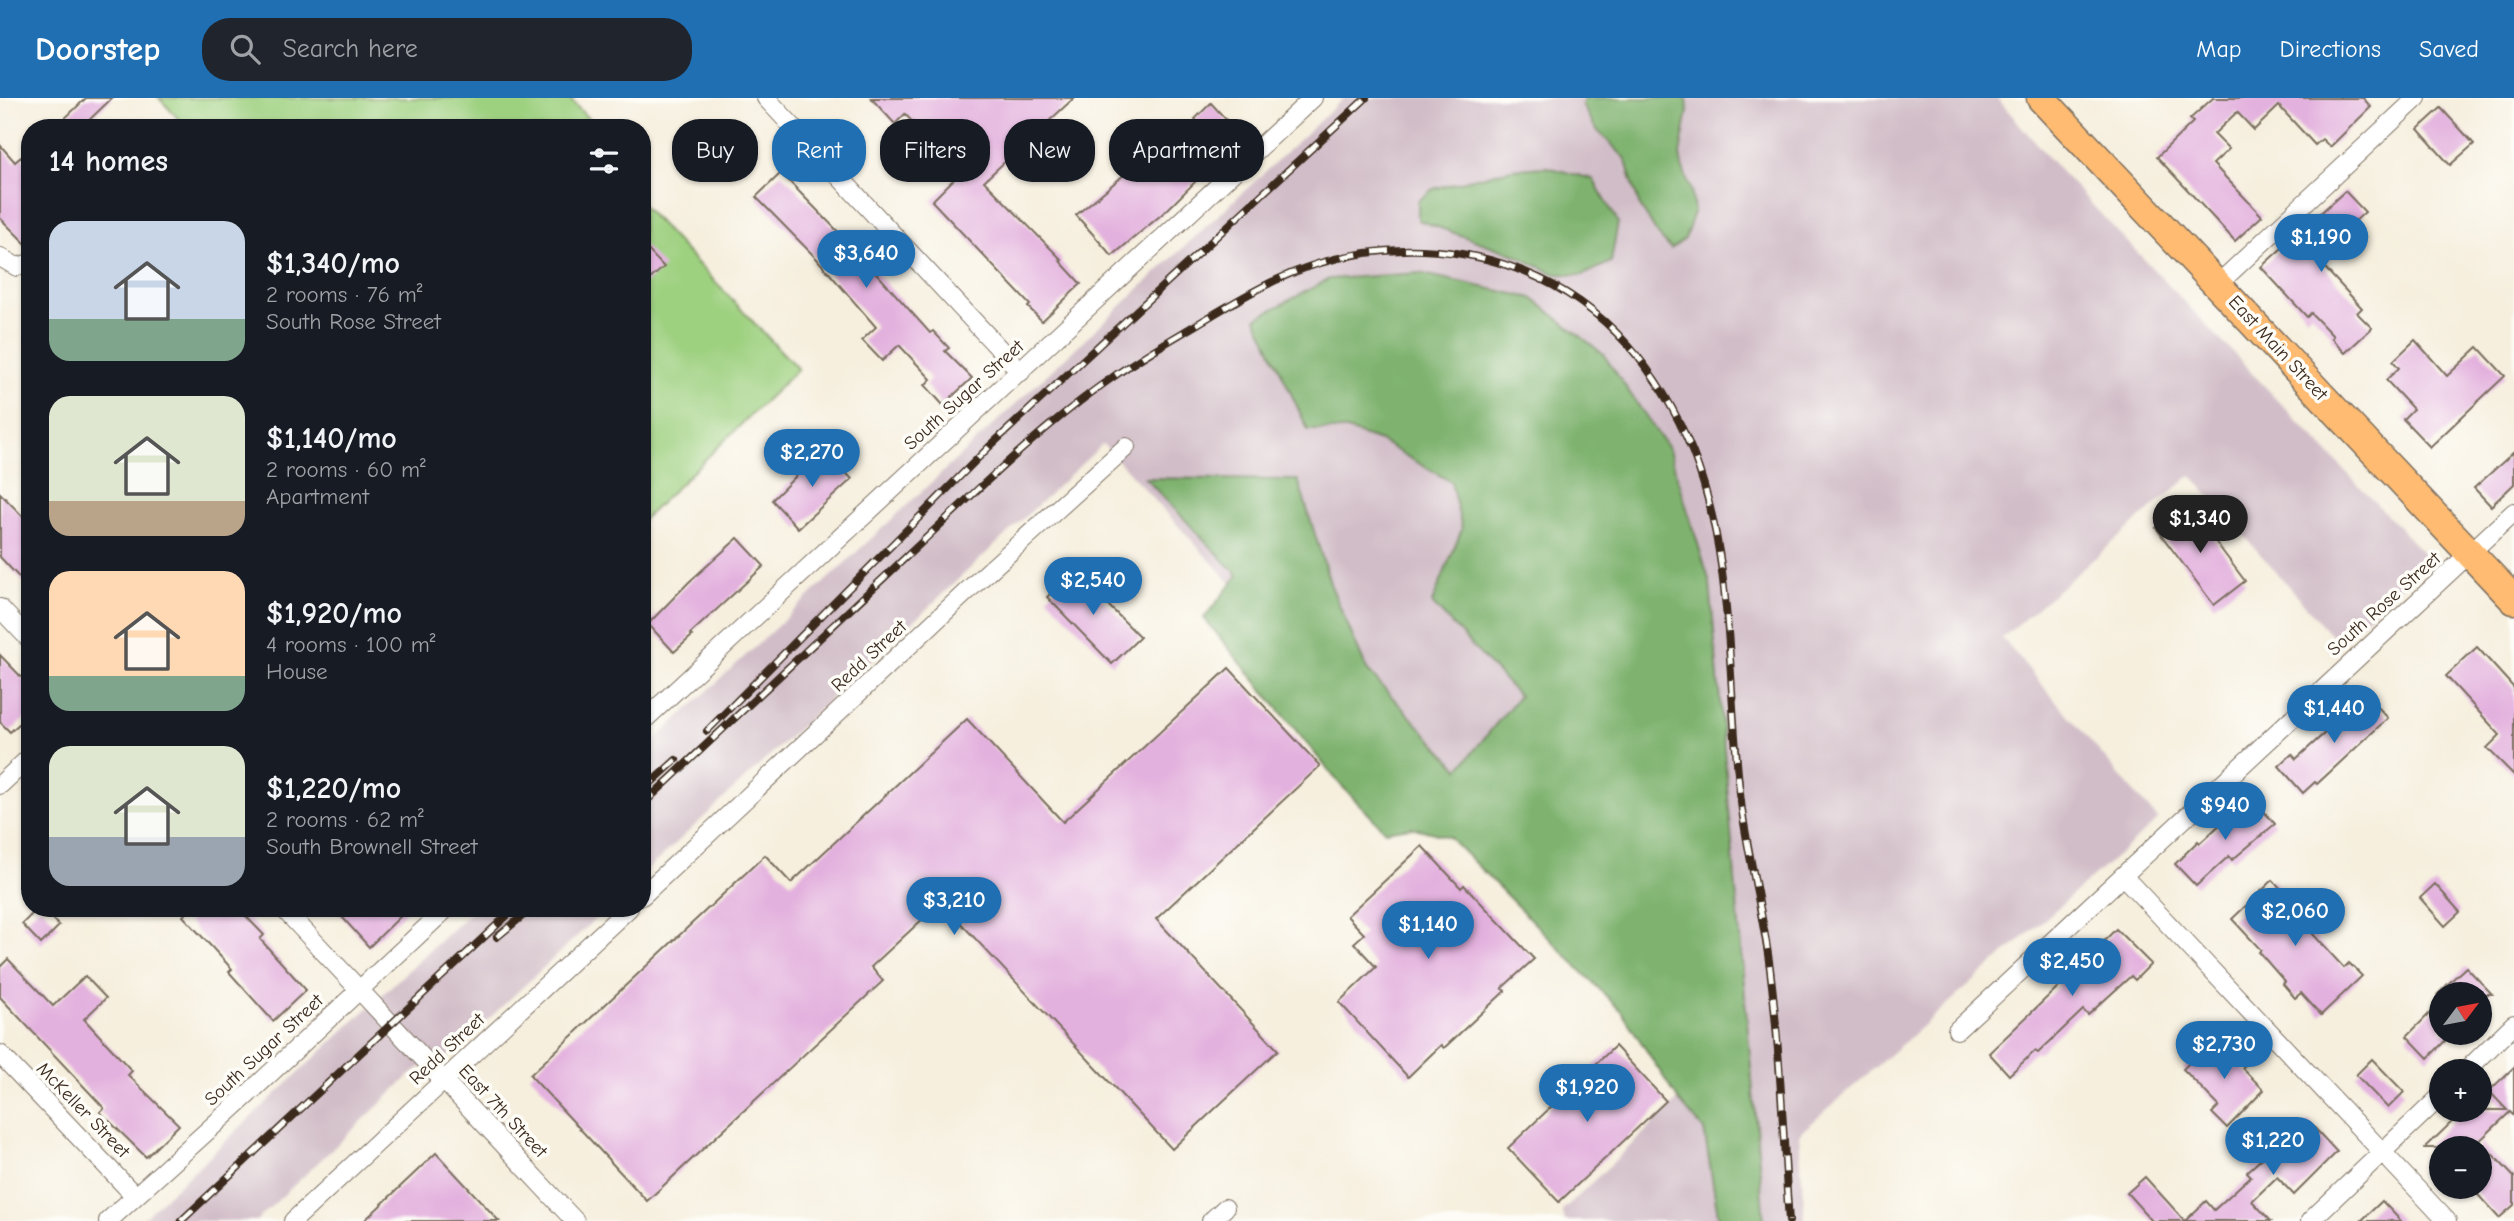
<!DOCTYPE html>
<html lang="en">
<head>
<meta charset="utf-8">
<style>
  body { margin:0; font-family:"Comic Neue",sans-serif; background:#20242c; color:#f1f3f6; height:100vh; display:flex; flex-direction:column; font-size:26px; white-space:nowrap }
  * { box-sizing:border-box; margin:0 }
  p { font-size:23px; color:#9ea1a6 }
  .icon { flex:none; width:38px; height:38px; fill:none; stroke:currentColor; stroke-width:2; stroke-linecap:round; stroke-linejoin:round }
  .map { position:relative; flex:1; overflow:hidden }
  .side { position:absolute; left:21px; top:21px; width:630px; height:798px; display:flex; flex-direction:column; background:#171b24; border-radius:28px; box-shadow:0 2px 5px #0004 }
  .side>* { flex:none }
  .guide { position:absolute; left:672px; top:21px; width:665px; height:63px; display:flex; gap:14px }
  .needle { width:46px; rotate:58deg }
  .controls { position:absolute; left:2429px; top:884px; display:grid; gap:14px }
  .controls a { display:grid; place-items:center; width:63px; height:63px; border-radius:50%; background:#171b24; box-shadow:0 2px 5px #0004; font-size:35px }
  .price { position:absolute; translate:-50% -60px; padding:0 16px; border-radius:24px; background:#1f6fb2; color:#fff; font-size:23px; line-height:46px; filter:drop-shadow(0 2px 4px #0008) }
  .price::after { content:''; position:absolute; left:50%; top:42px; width:21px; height:16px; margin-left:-10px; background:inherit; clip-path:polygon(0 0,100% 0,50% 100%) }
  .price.selected { background:#222; color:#fff }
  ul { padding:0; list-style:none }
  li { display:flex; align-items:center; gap:21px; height:175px; padding:0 28px }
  li span { display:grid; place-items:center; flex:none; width:196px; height:140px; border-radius:21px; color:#555 }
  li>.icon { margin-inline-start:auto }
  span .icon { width:84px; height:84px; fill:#fffc; stroke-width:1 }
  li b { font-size:30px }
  h2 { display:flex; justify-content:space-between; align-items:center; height:84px; padding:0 28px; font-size:30px }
  .chip { padding:0 24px; border-radius:28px; background:#171b24; box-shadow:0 2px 5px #0004; font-size:24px; line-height:63px }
  .chip.selected { background:#1f6fb2; color:#fff }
  header { display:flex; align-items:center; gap:42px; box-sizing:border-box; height:98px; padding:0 35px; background:#1f6fb2; color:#fff }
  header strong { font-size:33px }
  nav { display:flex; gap:38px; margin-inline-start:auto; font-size:24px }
  .search { width:490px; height:63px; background:#20242c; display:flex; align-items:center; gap:18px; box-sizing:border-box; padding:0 24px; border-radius:28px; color:#9ea1a6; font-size:26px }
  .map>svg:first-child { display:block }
  .industrial { fill:#d1bdc8 }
  .green { fill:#9dd07f; stroke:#6c7d4e; stroke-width:2 }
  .forest { fill:#7eb26e; stroke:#5c6e46; stroke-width:2 }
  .building { fill:#e3b1de }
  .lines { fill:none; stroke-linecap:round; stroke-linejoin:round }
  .minor-casing { stroke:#7c6f61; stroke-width:20 }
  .primary-casing { stroke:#7c6f61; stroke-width:31 }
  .minor { stroke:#fff; stroke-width:18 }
  .primary { stroke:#febb71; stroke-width:28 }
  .rail-casing { stroke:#3b2a1e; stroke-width:8 }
  .rail { stroke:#fdfcf7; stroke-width:5; stroke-dasharray:16; stroke-linecap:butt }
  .labels { text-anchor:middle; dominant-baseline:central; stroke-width:7; stroke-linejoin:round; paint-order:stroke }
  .street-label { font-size:19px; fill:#3b2a1e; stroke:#fdfcf7 }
</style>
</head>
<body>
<header>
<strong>Doorstep</strong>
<div class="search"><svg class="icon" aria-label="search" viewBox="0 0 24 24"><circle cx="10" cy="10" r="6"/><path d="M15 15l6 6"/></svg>Search here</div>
<nav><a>Map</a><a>Directions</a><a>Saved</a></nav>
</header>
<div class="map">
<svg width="2514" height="1123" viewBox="0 0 2514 1123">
  <rect width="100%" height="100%" fill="#fdfcf7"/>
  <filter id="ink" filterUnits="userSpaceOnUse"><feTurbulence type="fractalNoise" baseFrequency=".0143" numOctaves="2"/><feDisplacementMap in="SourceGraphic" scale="14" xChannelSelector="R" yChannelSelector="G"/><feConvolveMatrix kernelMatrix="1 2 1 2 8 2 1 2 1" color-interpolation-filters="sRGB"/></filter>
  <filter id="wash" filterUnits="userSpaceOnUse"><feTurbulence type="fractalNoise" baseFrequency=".00686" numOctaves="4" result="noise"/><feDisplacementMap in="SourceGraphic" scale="28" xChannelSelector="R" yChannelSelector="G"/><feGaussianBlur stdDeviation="1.57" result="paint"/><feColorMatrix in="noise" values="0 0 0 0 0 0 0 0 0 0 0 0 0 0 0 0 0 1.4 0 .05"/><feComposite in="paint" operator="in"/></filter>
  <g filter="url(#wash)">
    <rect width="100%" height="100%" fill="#f6efde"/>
    <g class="industrial">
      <path d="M1344,0h653l62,72 370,389 -90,85 -148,-169 -189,163 156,182 -359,314 6,87h-240l-3,-10 131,-125 -590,-642 -461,431v-123z"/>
      <path d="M475,810h132l-158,148 -32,13 -161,152h-116z"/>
    </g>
    <g class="green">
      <path d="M159,0h410l28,30h-410z"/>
      <path d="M642,107l156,164 -156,152z"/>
    </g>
    <g class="forest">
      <path d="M1584,0h103l1,13 -8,43 2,12 9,24 3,22 -9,27 -14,10 -13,-14 -19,-31 -14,-46 -29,-29 -14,-24z"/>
      <path d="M1547,69l46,12 25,43 -7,40 -28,13 -28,-1 -42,-20 -95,-34v-19l15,-12 79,-20z"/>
      <path d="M1419,175l113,25 71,56 66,96 41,133 54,638h-45l-15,-91 -25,-29 -58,-90 -172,-174 -38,-10 -26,4 -46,-48 -135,-165 34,-43 -93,-97 153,2 33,106 36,84 92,99 60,-73 -87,-93 30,-74 -11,-47 -71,-41 -33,-11h-39l-52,-112 73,-39z"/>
    </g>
    <g id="blocks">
      <g class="building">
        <path d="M86,0h26l-31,30h-26z"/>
        <path d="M871,0h203l-90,83 78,79 -2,1 21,23 -39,37 -14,-14 2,-2 -98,-104 45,-45 -25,-28 -18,17 -29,-31 -10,10z"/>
        <path d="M2213,0h150l8,9 -41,40 -8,-8 -7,6 -36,-39 -25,24 -17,-18 -23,22 15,15 -16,15 49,52 -27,25 -78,-84 36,-35 -3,-3z"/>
        <path d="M1211,5l30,33 -74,74 -55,46 -36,-41 55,-46 6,7 60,-55 -2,-2z"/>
        <path d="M2441,10l33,36 -24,21 -32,-36z"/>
        <path d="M0,47l15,17 6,-5 9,10v81l-30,-30z"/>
        <path d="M781,75l72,74 77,86 3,-2 16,17 -4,3 27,27 -29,27 -18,-20 6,-6 -32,-34 -17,16 -20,-21 14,-13 -59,-68 -61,-62z"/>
        <path d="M2345,93l20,21 -41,38 7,7 -9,8 40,43 -5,5 15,15 -27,25 -14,-15 2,-2 -22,-23 -4,4 -46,-50z"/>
        <path d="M642,146l22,23 -22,19z"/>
        <path d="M2415,242l32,36 31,-29 27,29 -75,71 -27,-28 10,-10 -27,-29 13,-12 -6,-7z"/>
        <path d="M823,351l29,30 -54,49 -26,-28z"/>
        <path d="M2514,354v32l-23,22 -17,-18z"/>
        <path d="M0,395l30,31v65l-30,-32z"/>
        <path d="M2187,406l58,77 -31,24 -58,-77z"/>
        <path d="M738,440l26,28 -74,68 2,2 -18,16 -26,-28 41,-42z"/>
        <path d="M1074,473l66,66 -28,27 -65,-67z"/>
        <path d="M2477,549l37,41v87l-27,-27 13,-13 -54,-59z"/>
        <path d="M0,557l30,31v28l-20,18 -10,-10z"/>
        <path d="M1229,570l91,98 -164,153 122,131 -106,99 -231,-247 -70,65 12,14 -236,220 -117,-126 235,-220 26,28 176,-164 96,103z"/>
        <path d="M2367,597l21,23 -71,66 -2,-2 -12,11 -24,-27 13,-12 4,5z"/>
        <path d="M2253,701l22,25 -43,36 -3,-4 -33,30 -21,-22 23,-23 2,2 24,-22 2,2z"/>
        <path d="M1422,748l39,42 3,-3 70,74 -32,29 3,3 -61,57 -3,-3 -33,32 -69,-75 37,-35 -22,-24 10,-9 -17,-18z"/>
        <path d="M2273,782l30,33 9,-7 13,15 -13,12 32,35 5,-5 13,13 -41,39 -20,-22 -6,5 -12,-14 2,-2 -26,-30 2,-2 -29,-31z"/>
        <path d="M2435,786l25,28 -15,14 -25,-28z"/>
        <path d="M38,810h4l17,18 -18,18 -19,-20z"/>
        <path d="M191,810h47l26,27 -4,4 46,51 -33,31 -44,-49 3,-3 -49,-53z"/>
        <path d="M334,810h75l-40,39z"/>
        <path d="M2116,831l35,35 -16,16 -4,-4 -43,39 -5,-5 -45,43 -3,-2 -26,24 -20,-22 70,-67 -6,-7 16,-16 2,2 20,-20 4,5z"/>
        <path d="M8,861l45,47 32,-30 21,22 -22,21 48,52 -4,4 51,50 -33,32 -46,-45 4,-4 -104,-111v-30z"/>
        <path d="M2466,869l26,27h-54l15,-15z"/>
        <path d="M2441,904v30h13l-26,26 -21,-22z"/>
        <path d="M2217,938l28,29 -3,3 22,22 -37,38 -15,-15 7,-7 -36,-37z"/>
        <path d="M1615,948l51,55 -107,101 -51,-54z"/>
        <path d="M2372,961l32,33 -16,16 -32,-33z"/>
        <path d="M2514,969v49l-4,-4 -38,36h-47l31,-30 -6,-8h57l-18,-19z"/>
        <path d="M2309,1024l28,30 -43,43 -17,-18 -25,24 19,20h-86l21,-20 8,9 37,-34 -4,-4 36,-33 4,4z"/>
        <path d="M2480,1043l34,36v28l-15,13 -29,-32h10z"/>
        <path d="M436,1055l63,68h-135z"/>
        <path d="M2145,1079l40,44h-33l-25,-28z"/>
        <path d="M2382,1103l19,20h-40z"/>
      </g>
    </g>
  </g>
  <g filter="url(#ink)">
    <use href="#blocks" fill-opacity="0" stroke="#7c6f61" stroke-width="2"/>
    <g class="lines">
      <g class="minor-casing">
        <g id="minor">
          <path d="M766,0l255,274"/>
          <path d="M0,159l17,10 13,-4"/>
          <path d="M2218,186l199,-186"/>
          <path d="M0,510l30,32"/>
          <path d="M642,624l671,-624"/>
          <path d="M0,687l30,-28"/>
          <path d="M2123,778l324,345"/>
          <path d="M642,798l337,-316 147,-133"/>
          <path d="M283,810l292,313"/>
          <path d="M1957,932l557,-518"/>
          <path d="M0,956l135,142"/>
          <path d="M2466,973l48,-47"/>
          <path d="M108,1123l139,-126 200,-187"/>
          <path d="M293,1123l336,-313"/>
          <path d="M1211,1123l14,-13"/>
          <path d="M2310,1123l131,-125"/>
        </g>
      </g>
      <g class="primary-casing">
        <path id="primary" d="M2041,0l473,502"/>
      </g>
      <use href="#minor" class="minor"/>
      <use href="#primary" class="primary"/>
      <g class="rail-casing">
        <g id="rail">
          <path d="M707,633l282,-284 377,-349"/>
          <path d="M642,693l34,-31"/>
          <path d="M642,707c88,-82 175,-165 263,-247 67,-63 133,-129 208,-181 26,-19 54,-35 81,-51 39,-23 80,-49 123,-62 67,-21 143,-19 208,8 82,33 136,101 168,181 44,113 33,239 49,357 8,56 23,111 29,167 10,81 12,163 18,244"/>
          <path d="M497,839l35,-29"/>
          <path d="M181,1123l334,-313"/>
        </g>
      </g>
      <use href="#rail" class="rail"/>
    </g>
  </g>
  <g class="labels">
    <g class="street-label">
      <text transform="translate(2278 250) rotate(47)">East Main Street</text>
      <text transform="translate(964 297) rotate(-42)">South Sugar Street</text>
      <text transform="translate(2384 506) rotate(-42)">South Rose Street</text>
      <text transform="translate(869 558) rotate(-43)">Redd Street</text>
      <text transform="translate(447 951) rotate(-43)">Redd Street</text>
      <text transform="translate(264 952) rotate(-43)">South Sugar Street</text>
      <text transform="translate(83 1012) rotate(46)">McKeller Street</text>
      <text transform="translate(503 1013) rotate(47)">East 7th Street</text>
    </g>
  </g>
</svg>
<div class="controls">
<a><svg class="needle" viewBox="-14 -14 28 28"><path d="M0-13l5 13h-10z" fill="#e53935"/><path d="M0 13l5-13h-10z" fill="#9ea1a6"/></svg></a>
<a>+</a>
<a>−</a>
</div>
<b class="price" style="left:2321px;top:176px">$1,190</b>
<b class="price" style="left:866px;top:192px">$3,640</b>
<b class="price" style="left:812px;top:391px">$2,270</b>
<b class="price selected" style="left:2200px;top:457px">$1,340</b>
<b class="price" style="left:1093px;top:519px">$2,540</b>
<b class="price" style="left:2334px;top:647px">$1,440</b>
<b class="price" style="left:2225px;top:744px">$940</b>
<b class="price" style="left:954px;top:839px">$3,210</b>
<b class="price" style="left:2295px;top:850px">$2,060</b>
<b class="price" style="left:1428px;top:863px">$1,140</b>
<b class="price" style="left:2072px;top:900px">$2,450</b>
<b class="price" style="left:2224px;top:983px">$2,730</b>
<b class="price" style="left:1587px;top:1026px">$1,920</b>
<b class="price" style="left:2273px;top:1079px">$1,220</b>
<div class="guide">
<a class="chip">Buy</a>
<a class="chip selected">Rent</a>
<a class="chip">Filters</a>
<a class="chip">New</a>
<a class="chip">Apartment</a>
</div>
<section class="side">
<h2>14 homes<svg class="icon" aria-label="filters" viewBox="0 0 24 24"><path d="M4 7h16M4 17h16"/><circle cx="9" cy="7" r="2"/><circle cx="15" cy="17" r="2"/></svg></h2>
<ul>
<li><span style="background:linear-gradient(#c9d6e8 70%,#7fa58c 0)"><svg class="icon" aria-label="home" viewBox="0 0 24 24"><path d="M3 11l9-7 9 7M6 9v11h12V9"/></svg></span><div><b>$1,340/mo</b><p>2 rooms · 76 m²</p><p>South Rose Street</p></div></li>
<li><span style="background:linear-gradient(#dfe7d0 75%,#b9a48a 0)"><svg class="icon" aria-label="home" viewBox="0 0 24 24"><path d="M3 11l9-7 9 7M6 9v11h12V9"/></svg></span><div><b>$1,140/mo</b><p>2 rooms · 60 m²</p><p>Apartment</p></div></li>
<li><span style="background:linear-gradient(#ffd9b3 75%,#7fa58c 0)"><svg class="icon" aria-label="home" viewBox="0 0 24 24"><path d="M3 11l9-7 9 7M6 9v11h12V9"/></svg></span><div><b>$1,920/mo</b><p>4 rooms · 100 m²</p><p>House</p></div></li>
<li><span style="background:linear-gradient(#dfe7d0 65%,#9aa5b1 0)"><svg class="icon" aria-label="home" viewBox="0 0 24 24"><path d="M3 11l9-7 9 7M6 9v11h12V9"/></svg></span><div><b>$1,220/mo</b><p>2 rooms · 62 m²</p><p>South Brownell Street</p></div></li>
</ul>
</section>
</div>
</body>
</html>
